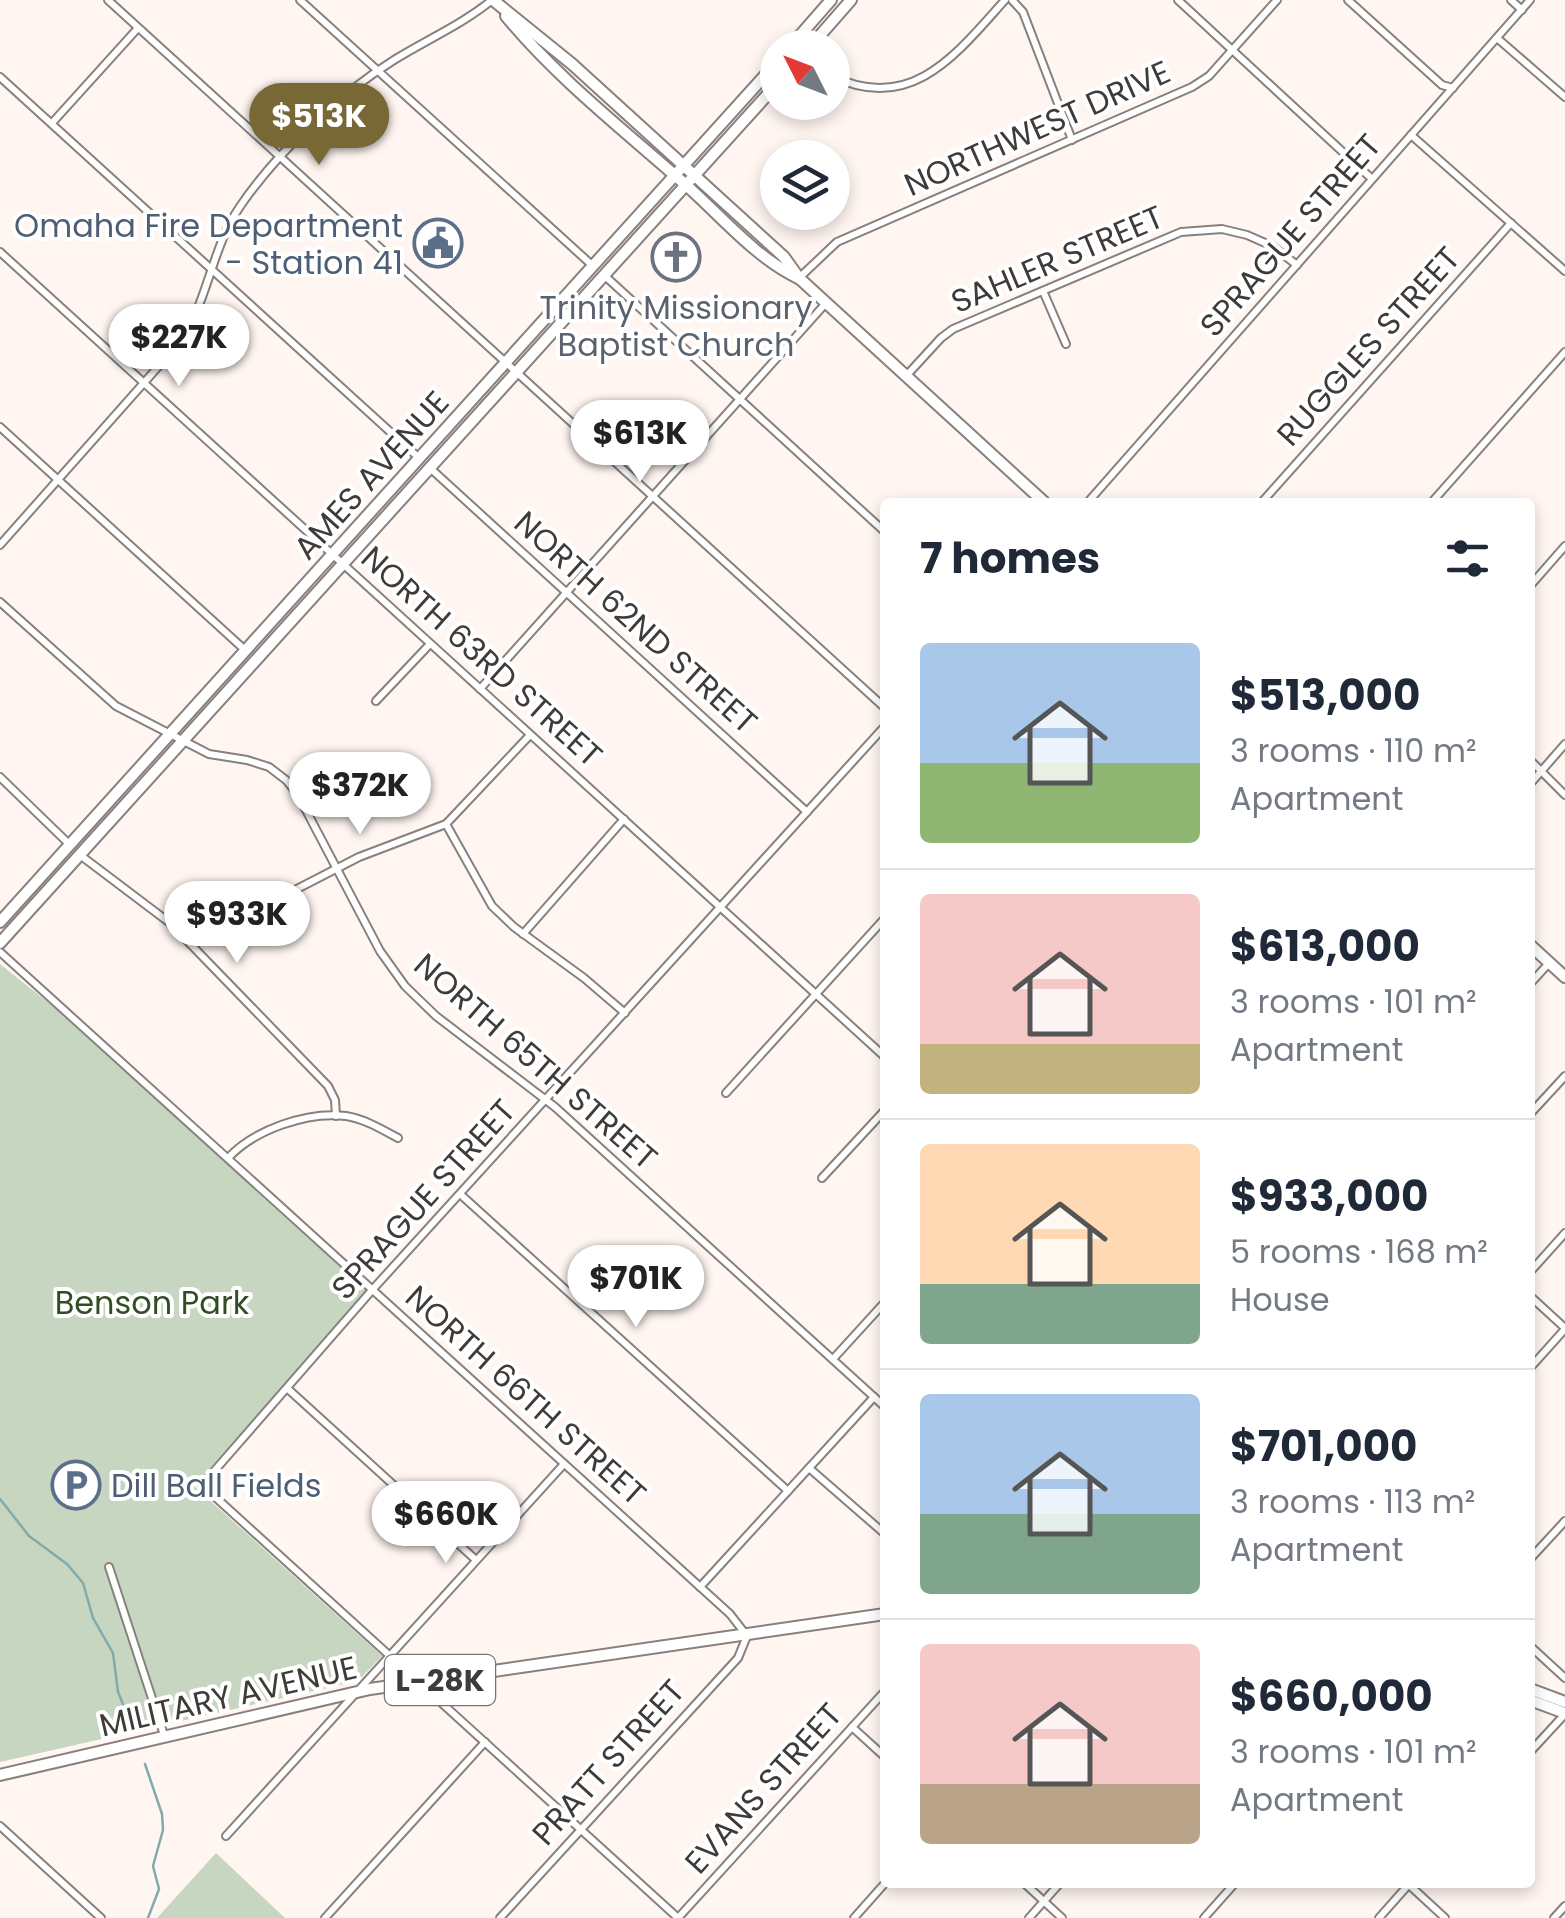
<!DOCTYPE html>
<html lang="en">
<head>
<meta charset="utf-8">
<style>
  body { margin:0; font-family:Poppins,sans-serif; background:#f6f6f7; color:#1f2937; height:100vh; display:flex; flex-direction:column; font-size:38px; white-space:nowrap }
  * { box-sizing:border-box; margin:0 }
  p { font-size:32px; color:#747a83 }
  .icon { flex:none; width:55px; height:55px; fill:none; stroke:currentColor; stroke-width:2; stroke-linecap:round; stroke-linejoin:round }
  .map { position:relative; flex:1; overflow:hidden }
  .side { position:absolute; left:880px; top:498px; width:655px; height:1390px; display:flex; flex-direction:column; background:#fff; border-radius:10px; box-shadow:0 5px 15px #0003 }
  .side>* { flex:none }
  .needle { width:65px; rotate:312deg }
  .fabs { position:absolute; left:760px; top:30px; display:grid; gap:20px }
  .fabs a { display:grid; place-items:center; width:90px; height:90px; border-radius:50%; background:#fff; box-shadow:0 5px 15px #0003; font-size:50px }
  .price { position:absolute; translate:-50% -85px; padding:0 22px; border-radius:35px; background:#fff; color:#222; font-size:32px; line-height:65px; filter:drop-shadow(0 2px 5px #0008) }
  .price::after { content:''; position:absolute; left:50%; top:60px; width:30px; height:22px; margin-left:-15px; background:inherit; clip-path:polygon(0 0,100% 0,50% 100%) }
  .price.selected { background:#786836; color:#fff }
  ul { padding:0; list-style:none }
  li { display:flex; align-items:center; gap:30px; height:250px; padding:0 40px }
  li+li { border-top:2px solid #e0e1e3 }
  li span { display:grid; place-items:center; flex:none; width:280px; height:200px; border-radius:10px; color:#555 }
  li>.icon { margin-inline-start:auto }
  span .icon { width:120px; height:120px; fill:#fffc; stroke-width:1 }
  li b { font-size:42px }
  h2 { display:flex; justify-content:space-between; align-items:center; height:120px; padding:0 40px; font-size:42px }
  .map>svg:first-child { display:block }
  .green { fill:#c6d6c0 }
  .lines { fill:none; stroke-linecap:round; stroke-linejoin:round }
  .stream { stroke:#81aaab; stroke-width:2.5 }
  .street-casing { stroke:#88807c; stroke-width:10 }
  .secondary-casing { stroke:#88807c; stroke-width:14 }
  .primary-casing { stroke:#88807c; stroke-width:14 }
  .street { stroke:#fff; stroke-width:6 }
  .secondary { stroke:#fff; stroke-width:10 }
  .primary { stroke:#fff; stroke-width:10 }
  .labels { text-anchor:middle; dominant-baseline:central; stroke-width:8; stroke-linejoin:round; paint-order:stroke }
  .shield { fill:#fff; stroke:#787674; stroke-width:2.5 }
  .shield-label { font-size:30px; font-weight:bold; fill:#3e3b39 }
  .street-label { font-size:32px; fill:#3e3b39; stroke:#fff }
  .service-label { font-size:32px; fill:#4e5e75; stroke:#fff; text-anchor:end }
  .worship-label { font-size:32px; fill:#5b616d; stroke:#fff }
  .park-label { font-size:32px; fill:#304d24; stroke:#fff }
</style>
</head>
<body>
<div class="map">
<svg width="1565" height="1918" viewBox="0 0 1565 1918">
  <rect width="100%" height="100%" fill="#fff5f1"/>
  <g class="green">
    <path d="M0,964l50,40 317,287 -173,195 188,170 -24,25 -358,81z"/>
    <path d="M216,1853l69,65h-128z"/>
  </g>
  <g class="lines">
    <g class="stream">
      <path d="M0,1499l29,37 38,28 16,19 10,35 20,35 5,39 14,34"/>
      <path d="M145,1764l17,50 1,16 -10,36 6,23 -11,29"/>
    </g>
    <g class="street-casing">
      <g id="street">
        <path d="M108,0l777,708"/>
        <path d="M300,0l293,266"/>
        <path d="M1012,0l11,12 49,128"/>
        <path d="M1178,0l194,179"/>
        <path d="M1348,0l94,85 11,3"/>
        <path d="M1511,0l11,10"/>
        <path d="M1497,38l68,59"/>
        <path d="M832,76c80,39 126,-24 173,-76"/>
        <path d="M0,77l419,381"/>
        <path d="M52,123l86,-95"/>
        <path d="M1411,135l154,136"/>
        <path d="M0,252l885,805"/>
        <path d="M605,276l280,256"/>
        <path d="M799,278l38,-36 355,-155 17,-11 68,-76"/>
        <path d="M1043,291l23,53"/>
        <path d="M907,375l34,-37 12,-9 228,-97 41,-3 25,6 25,11 25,19"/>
        <path d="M0,427l245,223"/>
        <path d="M430,468l377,344"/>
        <path d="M1088,502l442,-502"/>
        <path d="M1262,502l249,-279"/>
        <path d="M1432,502l133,-150"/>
        <path d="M0,545l181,-204c27,-41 31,-93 58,-133 37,-55 99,-113 155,-148 32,-20 69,-36 98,-60"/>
        <path d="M1530,586l35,-40"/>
        <path d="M0,602l116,104 93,48 38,6 22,7 17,13 12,15 82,156 25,35 31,30 119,91 330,300"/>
        <path d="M480,689l346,-386"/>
        <path d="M376,701l54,-57"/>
        <path d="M1530,760l35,35"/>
        <path d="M0,777l69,67"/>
        <path d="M1530,784l35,-40"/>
        <path d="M446,824l46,82 22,21 70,51 41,35"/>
        <path d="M80,855l90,68 158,163 7,14 1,16"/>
        <path d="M523,934l101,-115"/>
        <path d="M190,944l169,-87 87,-33 84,-89"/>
        <path d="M0,952l730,662 17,22 -9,22 -238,260"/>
        <path d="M1530,984l19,-21"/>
        <path d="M726,1093l159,-175"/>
        <path d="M1530,1114l35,-38"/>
        <path d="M228,1158c26,-28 79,-47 118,-42 19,3 35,13 52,22"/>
        <path d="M822,1178l63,-68"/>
        <path d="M460,1194l328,297"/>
        <path d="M1530,1272l35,-39"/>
        <path d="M1530,1296l35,32"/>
        <path d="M833,1359l52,-57"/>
        <path d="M1530,1368l35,-39"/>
        <path d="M288,1389l188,171"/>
        <path d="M809,1468l76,66"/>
        <path d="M1530,1559l35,-38"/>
        <path d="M109,1567l55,168"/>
        <path d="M700,1587l174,-190"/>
        <path d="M1530,1646l35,32"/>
        <path d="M852,1727l33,30"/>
        <path d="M1530,1752l35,-38"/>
        <path d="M0,1826l101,92"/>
        <path d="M226,1836l338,-372"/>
        <path d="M1023,1882l39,36"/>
        <path d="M1406,1882l39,36"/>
        <path d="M325,1918l160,-176"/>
        <path d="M678,1918l-476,-433 171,-196 512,-563"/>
        <path d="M678,1918l207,-227"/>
        <path d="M854,1918l32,-36"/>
        <path d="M1029,1918l32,-36"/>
        <path d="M1204,1918l32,-36"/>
        <path d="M1379,1918l31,-35"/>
        <path d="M1554,1918l11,-12"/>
      </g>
    </g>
    <g class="secondary-casing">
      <g id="secondary">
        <path d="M493,0l79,64 212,193 15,21 245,224"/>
        <path d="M506,16c51,62 120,116 180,169 36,32 69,72 112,93"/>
        <path d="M1530,945l35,32"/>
      </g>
    </g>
    <g class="primary-casing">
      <g id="primary">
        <path d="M789,48l42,-48"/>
        <path d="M809,48l42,-48"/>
        <path d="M0,922l778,-861"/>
        <path d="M0,943l778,-860"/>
        <path d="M1530,1689l35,13"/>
        <path d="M1530,1700l35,13"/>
        <path d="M0,1775l370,-86 515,-75"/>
      </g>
    </g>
    <use href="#street" class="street"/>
    <use href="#secondary" class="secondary"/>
    <use href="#primary" class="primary"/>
  </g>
  <defs>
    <g id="civic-ring" transform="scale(2.5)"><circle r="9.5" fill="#fff" stroke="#5c6f8a" stroke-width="1.5"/><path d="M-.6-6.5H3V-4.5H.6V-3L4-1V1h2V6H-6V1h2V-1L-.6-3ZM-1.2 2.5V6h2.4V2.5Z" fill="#5c6f8a"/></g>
    <g id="church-ring" transform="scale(2.5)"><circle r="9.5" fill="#fff" stroke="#6b7280" stroke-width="1.5"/><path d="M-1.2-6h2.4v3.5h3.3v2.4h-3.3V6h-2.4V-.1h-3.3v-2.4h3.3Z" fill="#6b7280"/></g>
    <g id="parking-ring" transform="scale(2.5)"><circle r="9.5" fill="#fff" stroke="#5c6f8a" stroke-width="1.5"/><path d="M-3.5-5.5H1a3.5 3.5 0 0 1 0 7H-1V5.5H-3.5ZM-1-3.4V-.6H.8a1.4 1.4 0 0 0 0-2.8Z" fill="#5c6f8a"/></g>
  </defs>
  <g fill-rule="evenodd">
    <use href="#civic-ring" x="438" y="243"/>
    <use href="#church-ring" x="676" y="257"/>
    <use href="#parking-ring" x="76" y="1485"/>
  </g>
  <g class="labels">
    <rect class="shield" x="385" y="1655" width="110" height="50" rx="8"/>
    <g class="shield-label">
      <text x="440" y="1680">L-28K</text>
    </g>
    <g class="street-label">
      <text transform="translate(1037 128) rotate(-24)">NORTHWEST DRIVE</text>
      <text transform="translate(1290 235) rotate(-49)">SPRAGUE STREET</text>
      <text transform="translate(1057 259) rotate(-23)">SAHLER STREET</text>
      <text transform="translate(1368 346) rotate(-48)">RUGGLES STREET</text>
      <text transform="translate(371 475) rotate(-48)">AMES AVENUE</text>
      <text transform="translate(636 622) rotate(42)">NORTH 62ND STREET</text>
      <text transform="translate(482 656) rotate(42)">NORTH 63RD STREET</text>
      <text transform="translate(536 1061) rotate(41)">NORTH 65TH STREET</text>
      <text transform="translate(423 1199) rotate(-48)">SPRAGUE STREET</text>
      <text transform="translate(526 1395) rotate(42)">NORTH 66TH STREET</text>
      <text transform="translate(228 1696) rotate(-13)">MILITARY AVENUE</text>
      <text transform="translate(608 1762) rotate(-48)">PRATT STREET</text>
      <text transform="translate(763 1788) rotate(-48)">EVANS STREET</text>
    </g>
    <g class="service-label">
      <text x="403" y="225">Omaha Fire Department<tspan x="403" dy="37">- Station 41</tspan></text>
      <text x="111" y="1485" text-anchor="start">Dill Ball Fields</text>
    </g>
    <g class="worship-label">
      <text x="676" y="307">Trinity Missionary<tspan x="676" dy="37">Baptist Church</tspan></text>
    </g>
    <g class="park-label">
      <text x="152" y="1302">Benson Park</text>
    </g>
  </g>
</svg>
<div class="fabs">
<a><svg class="needle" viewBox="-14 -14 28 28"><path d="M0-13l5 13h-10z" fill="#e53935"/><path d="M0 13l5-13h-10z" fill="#747a83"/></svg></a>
<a><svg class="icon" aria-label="layers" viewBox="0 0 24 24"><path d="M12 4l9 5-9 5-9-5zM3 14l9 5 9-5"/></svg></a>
</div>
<b class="price selected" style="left:319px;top:168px">$513K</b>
<b class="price" style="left:179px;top:389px">$227K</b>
<b class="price" style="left:640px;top:485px">$613K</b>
<b class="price" style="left:360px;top:837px">$372K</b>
<b class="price" style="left:237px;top:966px">$933K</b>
<b class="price" style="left:636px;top:1330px">$701K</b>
<b class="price" style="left:446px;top:1566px">$660K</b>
<section class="side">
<h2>7 homes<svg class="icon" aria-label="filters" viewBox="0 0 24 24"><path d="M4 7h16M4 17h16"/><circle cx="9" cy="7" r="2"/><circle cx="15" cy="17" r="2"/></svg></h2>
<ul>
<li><span style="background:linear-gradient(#a9c7e8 60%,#8fb573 0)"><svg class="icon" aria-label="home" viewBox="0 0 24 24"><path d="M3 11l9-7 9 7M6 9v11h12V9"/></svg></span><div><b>$513,000</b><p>3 rooms · 110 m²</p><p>Apartment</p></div></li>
<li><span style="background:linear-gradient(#f6c9c9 75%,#c2b280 0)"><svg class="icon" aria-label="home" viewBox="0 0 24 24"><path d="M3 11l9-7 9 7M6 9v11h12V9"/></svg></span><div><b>$613,000</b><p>3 rooms · 101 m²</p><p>Apartment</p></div></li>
<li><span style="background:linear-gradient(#ffd9b3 70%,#7fa58c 0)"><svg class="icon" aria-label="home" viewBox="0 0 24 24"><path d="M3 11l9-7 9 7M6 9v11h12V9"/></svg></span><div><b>$933,000</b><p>5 rooms · 168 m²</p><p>House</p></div></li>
<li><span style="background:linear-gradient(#a9c7e8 60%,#7fa58c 0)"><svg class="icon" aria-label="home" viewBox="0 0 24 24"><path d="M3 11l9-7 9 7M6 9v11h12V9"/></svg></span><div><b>$701,000</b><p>3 rooms · 113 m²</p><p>Apartment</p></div></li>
<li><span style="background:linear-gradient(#f6c9c9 70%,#b9a48a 0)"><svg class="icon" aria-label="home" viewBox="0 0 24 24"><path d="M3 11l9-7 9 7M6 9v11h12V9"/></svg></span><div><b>$660,000</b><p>3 rooms · 101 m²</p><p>Apartment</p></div></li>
</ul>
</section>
</div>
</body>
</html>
